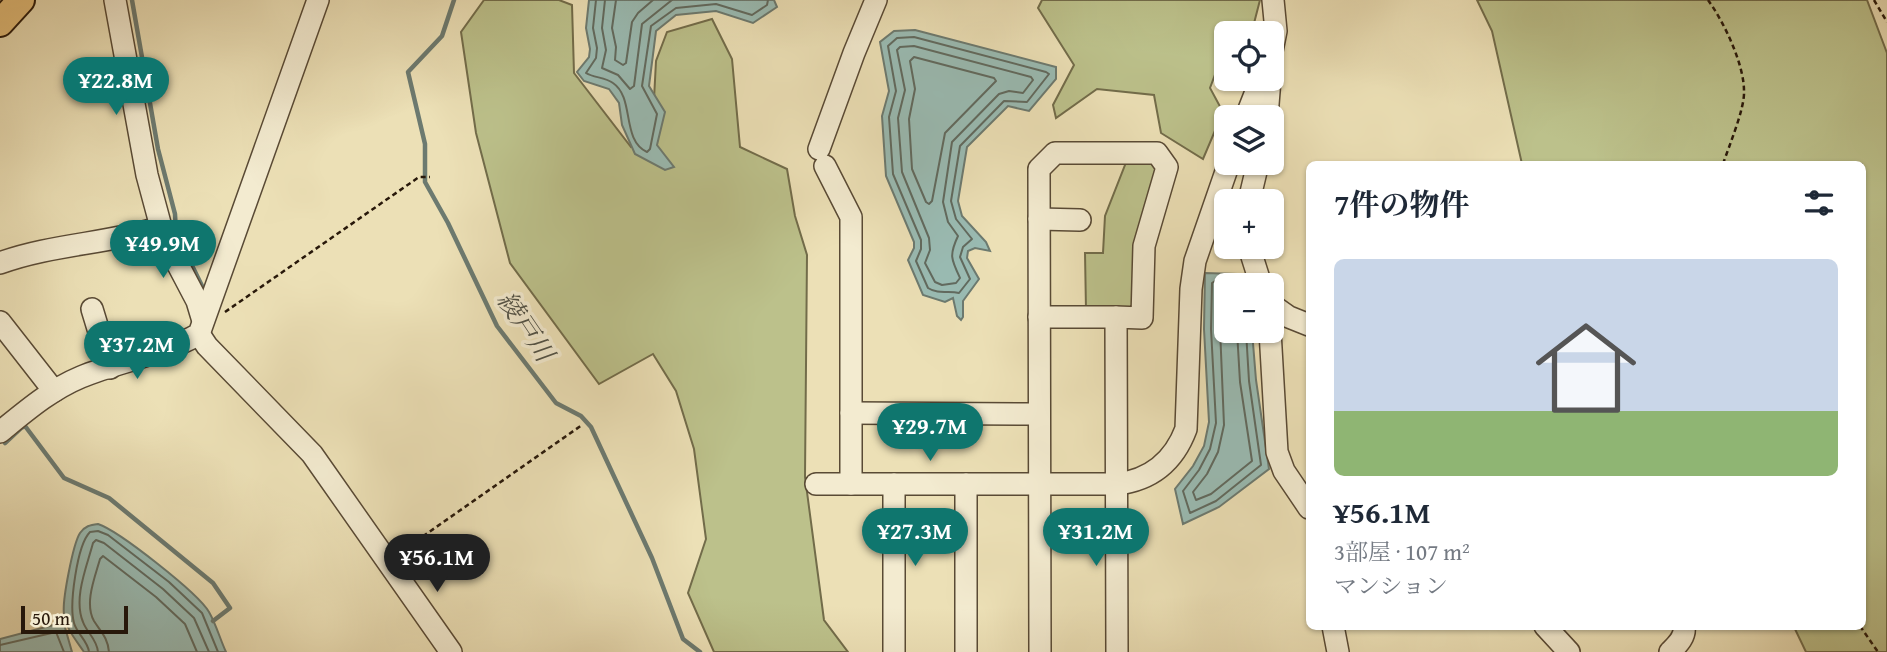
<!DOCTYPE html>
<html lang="ja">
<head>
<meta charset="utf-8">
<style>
  body { margin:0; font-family:"Gentium Book Plus","Noto Serif JP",serif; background:#f6f6f7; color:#1f2937; height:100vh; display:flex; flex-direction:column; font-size:26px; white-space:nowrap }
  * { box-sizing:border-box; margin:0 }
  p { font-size:23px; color:#747a83 }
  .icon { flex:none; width:38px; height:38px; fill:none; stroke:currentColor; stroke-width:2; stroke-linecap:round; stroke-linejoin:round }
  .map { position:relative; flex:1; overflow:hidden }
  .side { position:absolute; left:1306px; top:161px; width:560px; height:469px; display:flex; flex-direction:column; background:#fff; border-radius:10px; box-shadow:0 2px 5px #0004 }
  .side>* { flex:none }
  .buttons { position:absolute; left:1214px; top:21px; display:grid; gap:14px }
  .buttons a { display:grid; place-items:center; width:70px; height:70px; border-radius:10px; background:#fff; box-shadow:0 2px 5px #0004; font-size:35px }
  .scale { position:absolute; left:21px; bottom:18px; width:107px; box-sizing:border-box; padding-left:7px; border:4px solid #28180a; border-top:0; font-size:19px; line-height:24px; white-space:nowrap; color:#28180a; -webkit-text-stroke:5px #f3ebd0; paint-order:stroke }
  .price { position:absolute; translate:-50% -60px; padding:0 16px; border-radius:24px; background:#0f766e; color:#fff; font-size:23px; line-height:46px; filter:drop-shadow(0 2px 4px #0008) }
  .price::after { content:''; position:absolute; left:50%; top:42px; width:21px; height:16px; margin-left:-10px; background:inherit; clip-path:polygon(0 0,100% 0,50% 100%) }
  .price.active { background:#222; color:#fff }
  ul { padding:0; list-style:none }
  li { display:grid; align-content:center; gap:14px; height:371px; padding:0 28px }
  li+li { border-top:2px solid #e0e1e3 }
  li span { display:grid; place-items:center; height:217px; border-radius:10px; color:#555 }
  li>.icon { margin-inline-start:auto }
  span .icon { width:126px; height:126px; fill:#fffc; stroke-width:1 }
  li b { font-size:30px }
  h2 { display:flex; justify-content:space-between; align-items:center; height:84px; padding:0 28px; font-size:30px }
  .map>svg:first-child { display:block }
  .green { fill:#bcc18b; stroke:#726c4a; stroke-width:2 }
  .water { fill:#9abcb4; stroke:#6c7a70; stroke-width:2 }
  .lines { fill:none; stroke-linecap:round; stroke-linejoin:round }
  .shore { stroke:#616a5f; stroke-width:2 }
  .stream { stroke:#6c7a70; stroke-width:4.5 }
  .minor-casing { stroke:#594a35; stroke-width:24 }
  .major-casing { stroke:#28180a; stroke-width:30 }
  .path { stroke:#28180a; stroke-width:2.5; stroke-dasharray:5 3.5; stroke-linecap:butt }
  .minor { stroke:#f3ebd0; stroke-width:21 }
  .major { stroke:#e6c07b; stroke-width:26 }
  .labels { text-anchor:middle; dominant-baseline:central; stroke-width:7; stroke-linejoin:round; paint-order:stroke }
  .water-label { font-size:26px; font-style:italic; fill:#505146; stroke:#f3ebd0 }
</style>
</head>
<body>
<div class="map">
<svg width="1887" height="652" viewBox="0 0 1887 652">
  <rect width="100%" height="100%" fill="#ece0b6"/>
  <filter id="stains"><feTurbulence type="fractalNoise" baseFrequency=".00286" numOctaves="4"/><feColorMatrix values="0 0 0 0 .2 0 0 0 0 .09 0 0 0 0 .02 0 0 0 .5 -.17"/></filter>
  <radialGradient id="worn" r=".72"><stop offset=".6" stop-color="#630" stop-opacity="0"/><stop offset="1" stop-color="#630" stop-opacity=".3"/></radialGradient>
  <g class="green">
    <path d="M484,0h75l13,5 2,68 57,74 21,-9 4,-77 11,-29 45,-13 20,40 8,88 47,22 8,47 12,39 -2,222 19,143 24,32h-134l-26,-59 18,-54 -12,-90 -18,-58 -23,-37 -54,30 -89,-121 -34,-130 -15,-101z"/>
    <path d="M1042,0h218l-8,31 -25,2v10l-17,45 13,24 -20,47 -42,-26 -7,-38 -57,-6 -41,29 -3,-13 21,-40 -36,-57z"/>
    <path d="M1477,0h390l20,53v599h-81l-12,-25 68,-1v-462h-340l-30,-133z"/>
    <path d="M1153,159l7,9 -26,139 -48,3 -1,-57h18l2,-37 22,-56z"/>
  </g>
  <g class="water">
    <path d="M589,0h185l3,7 -24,16 -37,-12 -40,4 -20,16 -7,55 16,26 -8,33 17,22 -9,3 -30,-16 -13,-29 -3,-22 -10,-14 -25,-8 -7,-9 12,-15 1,-8 -4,-21z"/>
    <path d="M915,30l141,37v12l-27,32 -21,-5 -41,41 -9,54 4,15 24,26 4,9 -15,-3 -7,3 -1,7 12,21 -16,22v16l-2,3 -4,-4 -4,-18 -8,4 -22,-7 -15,-35 6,-12v-6l-28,-66 -4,-60 7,-25 -9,-49 14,-11z"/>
    <path d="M1205,273l32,1 5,11h-15v46h25l4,49 13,89 -50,38 -36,17 -8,-35 18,-23 11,-20 5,-24 -5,-93z"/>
    <path d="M98,524c21,7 100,69 111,88 7,12 11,27 17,40h-142c-8,-12 -18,-23 -20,-38 -2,-13 9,-70 16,-81 5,-7 10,-8 18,-9z"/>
    <path d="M57,624h7l8,28h-72v-13z"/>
  </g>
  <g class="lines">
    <g class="shore">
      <path d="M596,0l-3,28 4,20 -1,10 -10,15c8,5 19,4 27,10 22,15 8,57 34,69l3,-3 7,-35 -15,-28 9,-60 25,-18 40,-4 36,11 15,-10 1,-5"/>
      <path d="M605,0l-3,28 4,22 -4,18 16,7 12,14 4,-3 8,-62 30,-24"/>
      <path d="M616,0l-4,28 4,19 -1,13 8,5 3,-2 6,-41 6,-9 15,-13"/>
      <path d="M914,37l132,35 3,2 -22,28 -23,-1 -44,45 -9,55 5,18 16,20 -9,8 -3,10 10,22 -11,14c-11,-3 -20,2 -31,-5l-12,-27 5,-12v-9l-28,-66 -4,-57 7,-26 -8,-45 9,-8z"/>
      <path d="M914,46l117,31 2,3 -10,13 -14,-2 -10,3 -47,48 -9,60 5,20 10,14c-9,19 -7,23 2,42l-4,5 -14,2 -7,-3 -10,-19 5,-13 -1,-12 -27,-66 -4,-54 7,-28 -8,-40 3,-3z"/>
      <path d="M914,57l80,21 2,3 -51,52 -13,68 -3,3 -3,-2 -14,-33 -3,-50 6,-30 -5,-28z"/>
      <path d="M1234,285l-3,-4h-16l-3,2 -1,46 5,94 -6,26 -11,21 -16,21 7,22 26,-12 45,-36 -12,-84 -3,-50"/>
      <path d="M1227,291l-4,-1 -2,2 -1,36 4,97 -6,27 -11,22 -14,18 3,8 15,-6 41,-33 -12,-79 -3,-51"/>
      <path d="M0,645l56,-13 8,20"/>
      <path d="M89,652c-1,-11 -12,-18 -15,-29 -5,-18 3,-78 16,-91l8,-1 10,4 61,47 33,31 16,39"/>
      <path d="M98,652c-1,-13 -11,-19 -15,-30 -10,-24 4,-56 10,-79l3,-3 8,3 59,46 31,29 15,34"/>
      <path d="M109,652c-1,-14 -8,-20 -15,-31 -10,-18 1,-44 6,-62l3,-3 53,41 29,27 12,28"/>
    </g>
    <g class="stream">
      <path d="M132,0l26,149 17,65 1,19 28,57"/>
      <path d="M454,0l-12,36 -34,36 17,72v38l23,41 49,103 59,77 25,13 10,11 61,131 31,81 17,13"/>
      <path d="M5,443l16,-15 4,-2 39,52 45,20 104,85 17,25 -17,13"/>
    </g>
    <g class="minor-casing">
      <g id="minor">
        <path d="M115,0l32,175 14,52 5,15 31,59 6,20"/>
        <path d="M1272,51l4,-20 -3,-31"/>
        <path d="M1246,117l15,-38"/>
        <path d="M1267,117l3,-38"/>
        <path d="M819,149l35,-96 22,-53"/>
        <path d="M825,166l26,51v267h266c34,-4 57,-23 69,-55l5,-140 4,-28 34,-98"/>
        <path d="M1249,201l9,-38"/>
        <path d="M1039,219l41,1"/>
        <path d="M1249,247l12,38"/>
        <path d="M0,263c52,-19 108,-19 161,-36"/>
        <path d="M1272,305l17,12 20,8"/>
        <path d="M92,309l18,59"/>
        <path d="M1039,317h77"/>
        <path d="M0,322l54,69"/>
        <path d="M1270,331l7,121 7,19 25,37"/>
        <path d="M199,334l8,12 105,108 139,198"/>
        <path d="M851,413l187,1"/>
        <path d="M0,432c26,-21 50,-42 81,-55 39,-16 81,-22 118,-43l119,-334"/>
        <path d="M816,484h35"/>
        <path d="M894,484v168"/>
        <path d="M966,484v168"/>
        <path d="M1333,626l5,26"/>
        <path d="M1545,626l24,26"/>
        <path d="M1040,652l-1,-483 16,-16h102l10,14 -23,79 -2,72 -26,-1 1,335"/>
        <path d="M1670,652c7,-7 16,-15 14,-26"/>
      </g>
    </g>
    <g class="major-casing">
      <path id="major" d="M0,23l21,-23"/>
    </g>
    <g class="path">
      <path d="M1708,0c16,22 36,64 36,91 1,17 -15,55 -21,73"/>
      <path d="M1874,0l13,22"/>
      <path d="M225,312l194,-135h11"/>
      <path d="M402,551l180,-126"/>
      <path d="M1860,626l18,26"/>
    </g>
    <use href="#minor" class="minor"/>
    <use href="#major" class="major"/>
  </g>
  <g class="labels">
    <g class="water-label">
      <text transform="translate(526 326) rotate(56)">綾戸川</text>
    </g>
  </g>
  <rect width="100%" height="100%" filter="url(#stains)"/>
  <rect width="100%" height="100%" fill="url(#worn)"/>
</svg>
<div class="buttons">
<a><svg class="icon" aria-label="locate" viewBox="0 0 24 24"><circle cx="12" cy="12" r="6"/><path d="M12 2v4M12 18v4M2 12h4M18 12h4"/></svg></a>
<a><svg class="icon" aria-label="layers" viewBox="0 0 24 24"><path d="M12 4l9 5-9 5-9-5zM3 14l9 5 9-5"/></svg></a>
<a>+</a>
<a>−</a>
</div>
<div class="scale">50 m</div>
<b class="price" style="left:116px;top:117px">¥22.8M</b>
<b class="price" style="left:163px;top:280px">¥49.9M</b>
<b class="price" style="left:137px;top:381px">¥37.2M</b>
<b class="price" style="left:930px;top:463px">¥29.7M</b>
<b class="price" style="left:915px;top:568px">¥27.3M</b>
<b class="price" style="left:1096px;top:568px">¥31.2M</b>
<b class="price active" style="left:437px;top:594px">¥56.1M</b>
<section class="side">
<h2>7件の物件<svg class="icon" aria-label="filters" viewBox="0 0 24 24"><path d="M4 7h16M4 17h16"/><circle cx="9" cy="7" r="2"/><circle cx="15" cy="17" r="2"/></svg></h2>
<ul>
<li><span style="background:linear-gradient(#c9d6e8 70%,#8fb573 0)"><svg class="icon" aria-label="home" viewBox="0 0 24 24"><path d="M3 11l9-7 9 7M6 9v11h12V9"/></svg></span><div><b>¥56.1M</b><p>3部屋 · 107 m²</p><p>マンション</p></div></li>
</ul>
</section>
</div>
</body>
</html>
